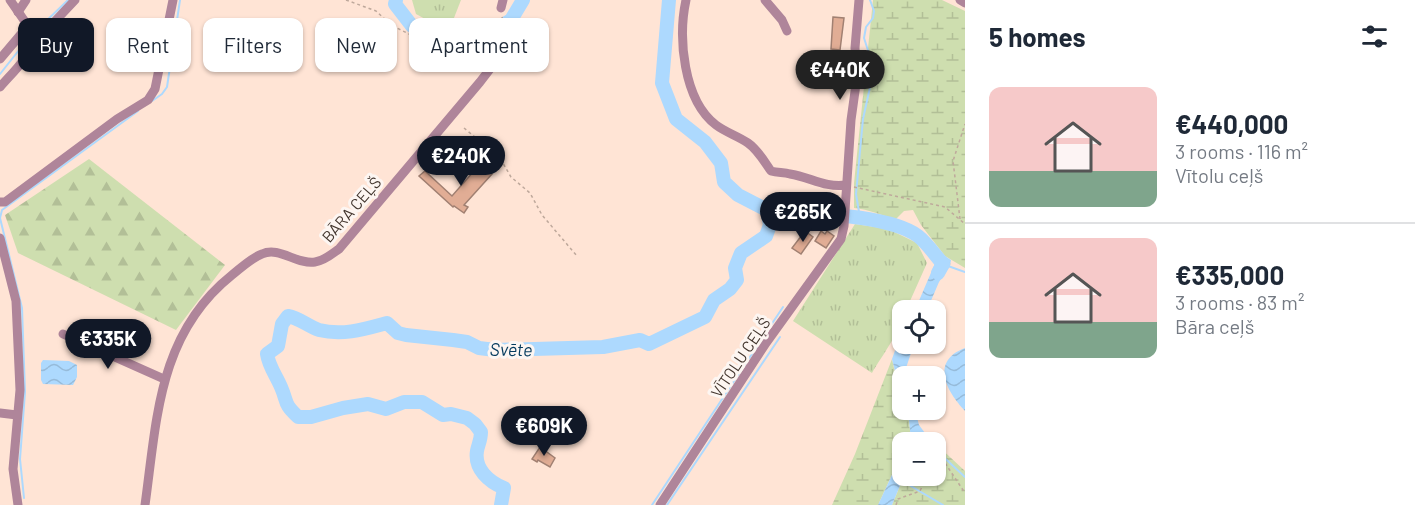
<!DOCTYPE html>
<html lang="en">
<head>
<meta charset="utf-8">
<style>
  body { margin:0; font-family:Barlow,sans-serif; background:#f2f2f3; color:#1f2937; height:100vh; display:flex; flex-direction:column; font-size:22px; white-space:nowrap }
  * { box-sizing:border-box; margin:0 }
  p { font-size:20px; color:#747a83 }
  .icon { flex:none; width:33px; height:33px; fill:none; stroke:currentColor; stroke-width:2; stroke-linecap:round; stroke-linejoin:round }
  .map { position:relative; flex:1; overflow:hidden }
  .side { display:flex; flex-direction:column; background:#fff; width:450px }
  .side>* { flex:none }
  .hud { position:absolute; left:18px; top:18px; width:570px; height:54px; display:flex; gap:12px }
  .fabs { position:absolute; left:892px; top:300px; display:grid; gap:12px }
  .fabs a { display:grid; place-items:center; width:54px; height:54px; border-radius:12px; background:#fff; box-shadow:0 2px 4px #0004; font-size:30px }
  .price { position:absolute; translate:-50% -51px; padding:0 14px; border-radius:21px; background:#111827; color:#fff; font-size:20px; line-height:39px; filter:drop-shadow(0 2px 3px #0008) }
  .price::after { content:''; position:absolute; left:50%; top:36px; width:18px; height:14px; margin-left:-9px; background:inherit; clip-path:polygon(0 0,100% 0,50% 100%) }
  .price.active { background:#222; color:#fff }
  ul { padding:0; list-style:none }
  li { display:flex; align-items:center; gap:18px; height:150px; padding:0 24px }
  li+li { border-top:2px solid #e0e1e3 }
  li span { display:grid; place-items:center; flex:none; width:168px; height:120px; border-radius:12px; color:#555 }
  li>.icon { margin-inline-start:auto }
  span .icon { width:72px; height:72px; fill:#fffc; stroke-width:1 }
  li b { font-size:26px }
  h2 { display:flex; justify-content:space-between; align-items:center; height:72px; padding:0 24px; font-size:26px }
  .pill { padding:0 21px; border-radius:12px; background:#fff; box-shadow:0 2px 4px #0004; font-size:21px; line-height:54px }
  .pill.active { background:#111827; color:#fff }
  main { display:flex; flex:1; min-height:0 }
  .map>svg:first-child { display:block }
  .grass { fill:url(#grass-tufts) }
  .forest { fill:url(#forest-firs) }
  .wetland { fill:url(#wetland-marsh) }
  .water { fill:url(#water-waves) }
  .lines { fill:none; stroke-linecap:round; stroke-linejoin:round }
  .stream { stroke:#add9fe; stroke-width:2 }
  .river { stroke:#add9fe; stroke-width:14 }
  .building { fill:#e1ad95; stroke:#a18072; stroke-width:1.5 }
  .path { stroke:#bea89b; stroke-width:1.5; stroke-dasharray:3 3; stroke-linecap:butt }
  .minor { stroke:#af859a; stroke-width:9 }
  .labels { text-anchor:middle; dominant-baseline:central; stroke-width:6; stroke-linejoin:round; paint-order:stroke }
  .street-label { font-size:16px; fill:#42352d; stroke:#fdf6f2 }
  .water-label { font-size:18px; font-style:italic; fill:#053b5e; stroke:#fdf6f2 }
</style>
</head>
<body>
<main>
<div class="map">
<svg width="965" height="505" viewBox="0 0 965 505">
  <defs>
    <pattern id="grass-tufts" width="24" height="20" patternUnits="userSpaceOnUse" patternTransform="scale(1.5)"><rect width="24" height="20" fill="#cedeaf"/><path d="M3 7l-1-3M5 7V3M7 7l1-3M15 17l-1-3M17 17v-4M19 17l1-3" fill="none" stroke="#b2bf97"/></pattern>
    <pattern id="forest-firs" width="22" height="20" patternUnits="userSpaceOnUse" patternTransform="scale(1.5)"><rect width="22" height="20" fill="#cedeaf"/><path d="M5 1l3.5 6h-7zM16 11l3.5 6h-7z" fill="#b2bf97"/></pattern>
    <pattern id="wetland-marsh" width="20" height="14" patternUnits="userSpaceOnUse" patternTransform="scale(1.5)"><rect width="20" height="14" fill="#cedeaf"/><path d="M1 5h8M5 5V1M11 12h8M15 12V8" fill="none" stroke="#b2bf97"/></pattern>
    <pattern id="water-waves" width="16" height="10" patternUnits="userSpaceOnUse" patternTransform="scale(1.5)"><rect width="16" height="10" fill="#add9fe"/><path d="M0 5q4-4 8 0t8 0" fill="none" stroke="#96bbda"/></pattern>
  </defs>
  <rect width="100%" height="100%" fill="#ffe4d5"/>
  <g class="grass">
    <path d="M412,0h49l-9,23 -14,3 -22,-12z"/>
    <path d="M855,224l33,5 29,14 10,20 -21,47h-3c0,19 -22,47 -31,63l-79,-52z"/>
  </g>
  <path class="forest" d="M89,159l136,106 -49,65 -158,-77 -13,-38z"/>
  <g class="wetland">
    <path d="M873,0h69l23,11v257l-20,-12 -24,-31 -8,-15 -9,1 -8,8c-14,-3 -27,-10 -42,-11v-25z"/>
    <path d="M892,359l11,51 6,11 2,19 -3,2h-5v9l-25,54h-46l23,-51z"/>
    <path d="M936,444l29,27v34h-73l12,-29h32z"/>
  </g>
  <g class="water">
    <path d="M945,256l6,4 -1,6 -11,16 -12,28h-12l21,-49 3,-4z"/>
    <path d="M903,340v4h11l-9,27 1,5h-3v28l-11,-45 5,-14z"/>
    <path d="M965,348v63c-19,-20 -35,-50 0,-63z"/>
    <path d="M43,360l26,1 8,4v12l-4,8 -30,-1 -2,-4v-17z"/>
    <path d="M905,410h10l4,15 9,12 -1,5h-19l3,-2 -2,-19z"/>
    <path d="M903,451l1,25 -12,29h-14z"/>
  </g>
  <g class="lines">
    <g class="stream">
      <path d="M39,28l29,-28"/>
      <path d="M0,74l27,-34"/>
      <path d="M152,101l10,-7 5,-7 13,-87"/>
      <path d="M860,218l-4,-24 7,-75 11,-50 -10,-31 2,-11 7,-9 1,-7 -4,-11"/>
      <path d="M948,266l17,6"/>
      <path d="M936,450l29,27"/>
      <path d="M899,479l44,26"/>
      <path d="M24,498l-4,-39 5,-67 -3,-84 -22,-90 2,-8 136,-99"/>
      <path d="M652,505l131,-198"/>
      <path d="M667,505l113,-168"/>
    </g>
    <g class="river">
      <path d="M396,0l-1,4 17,22 31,9 26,-5 21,3 21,-13 12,-20"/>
      <path d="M767,210c38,3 122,4 151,26 9,7 17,19 25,28l-5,9"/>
      <path d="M501,505l3,-17c-15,-6 -30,-19 -27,-37 1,-6 4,-11 4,-19l-6,-8 -8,-6 -16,-4 -8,1 -21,-13h-18l-18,7 -18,-5 -25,4 -32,9h-13c-15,-14 -10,-14 -17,-30 -5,-12 -12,-20 -14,-33l11,-8 4,-22 6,-8c11,2 20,10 31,14 24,6 46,-1 68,-7l11,10 8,2 47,5 14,2 12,6 16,2 108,-3 37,-7 9,4 56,-27 9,-17 16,-11 7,-9 -2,-12 6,-15 25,-17 4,-11 -3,-15 -29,-15 -14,-13 -3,-19 -16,-21 -29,-23 -14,-36 7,-83"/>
    </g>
  </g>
  <g class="building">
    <path d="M833,17l11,1 -4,32 -9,-1z"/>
    <path d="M481,163l11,11 -28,31 4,2 -4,6 -10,-7 -1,1 -34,-31 6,-5 27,25z"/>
    <path d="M805,231l8,6 -12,17 -9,-6z"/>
    <path d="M821,231l4,3 2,-3 7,5 -8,12 -11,-7z"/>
    <path d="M540,447l15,11 -5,9 -12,-7 -1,2 -5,-3z"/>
  </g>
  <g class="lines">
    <g class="path">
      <path d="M346,0l30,11 15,14 30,15 46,5 30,-6"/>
      <path d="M502,17l4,16"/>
      <path d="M464,128l36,30 11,19 19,16 12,22 35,41"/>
      <path d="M854,187l91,20 20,17"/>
      <path d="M960,219l-7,-58 12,-37"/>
      <path d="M936,464l7,-4 22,33"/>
      <path d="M896,505l2,-6 22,-8 7,-15"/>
    </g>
    <g class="minor">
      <path d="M686,0c-8,37 -3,100 30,125 9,7 22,11 32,18 10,7 16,18 23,28 7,2 13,1 19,3 20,3 35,14 56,11"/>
      <path d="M765,0l17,20 5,11"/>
      <path d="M960,0l5,3"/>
      <path d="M501,8l2,-8"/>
      <path d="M18,12l8,-12"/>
      <path d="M34,39l9,-5 32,-34"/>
      <path d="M0,59l28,-33"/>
      <path d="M0,87c13,-15 29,-29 34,-48l-6,-13 -18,-26"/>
      <path d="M0,202h5l112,-83 31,-19 7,-11 18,-89"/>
      <path d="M0,238l16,63 4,89 -7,79 5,36"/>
      <path d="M63,334l101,45"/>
      <path d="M0,413l17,2"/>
      <path d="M145,505c12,-86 13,-171 87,-230 9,-7 19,-17 30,-21 17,-8 35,11 53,8 9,-1 17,-8 24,-13l141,-167 20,-26 6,-16"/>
      <path d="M660,505l106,-162 75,-104 3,-13 7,-106 6,-43 -2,-29 4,-48"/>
    </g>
  </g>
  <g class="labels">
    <g class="street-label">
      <text transform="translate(351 209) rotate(-49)">BĀRA CEĻŠ</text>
      <text transform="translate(740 357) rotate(-56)">VĪTOLU CEĻŠ</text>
    </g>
    <g class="water-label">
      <text transform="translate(511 349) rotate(1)">Svēte</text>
    </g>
  </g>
</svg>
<div class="fabs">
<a><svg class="icon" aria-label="locate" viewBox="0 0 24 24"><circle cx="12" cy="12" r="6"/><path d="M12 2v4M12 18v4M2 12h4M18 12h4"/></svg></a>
<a>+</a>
<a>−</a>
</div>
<b class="price active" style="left:840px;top:101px">€440K</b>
<b class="price" style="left:461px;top:187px">€240K</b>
<b class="price" style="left:803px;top:243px">€265K</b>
<b class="price" style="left:108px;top:370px">€335K</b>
<b class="price" style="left:544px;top:457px">€609K</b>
<div class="hud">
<a class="pill active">Buy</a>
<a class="pill">Rent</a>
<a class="pill">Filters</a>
<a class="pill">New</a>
<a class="pill">Apartment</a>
</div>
</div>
<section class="side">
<h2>5 homes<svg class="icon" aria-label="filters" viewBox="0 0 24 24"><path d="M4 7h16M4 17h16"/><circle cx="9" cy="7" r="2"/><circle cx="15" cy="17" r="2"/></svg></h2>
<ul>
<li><span style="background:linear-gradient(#f6c9c9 70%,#7fa58c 0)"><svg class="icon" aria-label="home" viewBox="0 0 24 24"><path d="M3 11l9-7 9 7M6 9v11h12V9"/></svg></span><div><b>€440,000</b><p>3 rooms · 116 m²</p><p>Vītolu ceļš</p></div></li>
<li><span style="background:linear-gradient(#f6c9c9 70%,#7fa58c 0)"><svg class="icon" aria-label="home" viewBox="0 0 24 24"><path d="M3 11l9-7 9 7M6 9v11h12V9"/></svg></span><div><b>€335,000</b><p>3 rooms · 83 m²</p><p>Bāra ceļš</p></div></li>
</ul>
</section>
</main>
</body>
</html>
